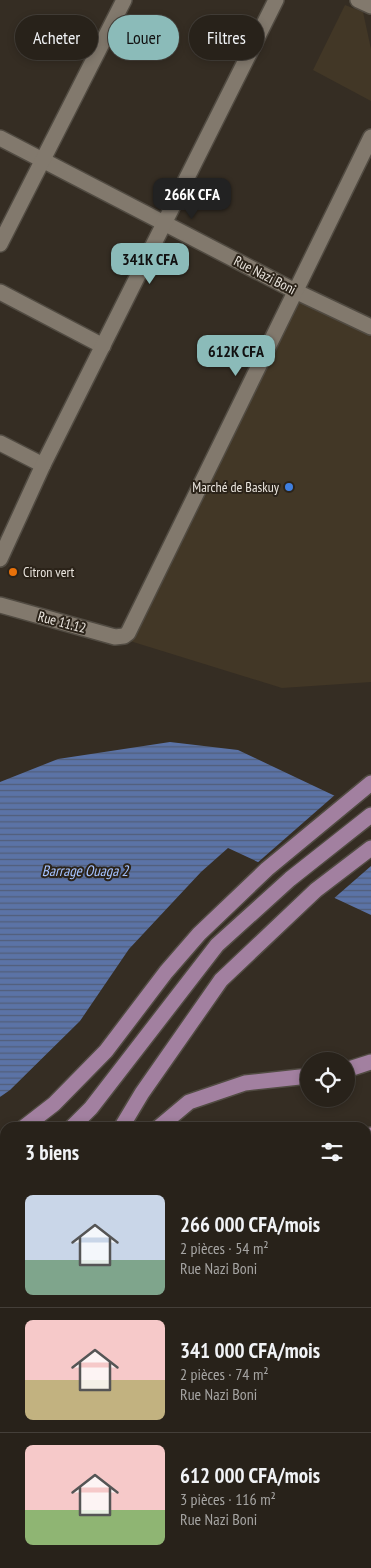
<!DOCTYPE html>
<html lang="fr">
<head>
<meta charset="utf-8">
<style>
  body { margin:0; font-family:"PT Sans Narrow",sans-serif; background:#342f27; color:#f1f3f6; height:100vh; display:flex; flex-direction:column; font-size:19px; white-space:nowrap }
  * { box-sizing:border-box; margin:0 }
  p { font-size:16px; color:#a5a4a2 }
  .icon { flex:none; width:28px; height:28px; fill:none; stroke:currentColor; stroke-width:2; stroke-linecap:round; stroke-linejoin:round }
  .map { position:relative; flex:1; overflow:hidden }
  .sheet { position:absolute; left:0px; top:1122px; width:371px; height:446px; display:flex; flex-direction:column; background:#28221a; border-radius:15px 15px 0 0; box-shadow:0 2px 8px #0003,0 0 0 1px #443f39 }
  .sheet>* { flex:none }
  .banner { position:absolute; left:15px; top:15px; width:341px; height:45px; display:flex; gap:10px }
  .tools { position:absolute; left:300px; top:1052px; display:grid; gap:10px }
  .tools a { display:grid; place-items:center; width:55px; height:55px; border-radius:50%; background:#28221a; box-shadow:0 2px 8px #0003,0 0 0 1px #443f39; font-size:25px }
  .price { position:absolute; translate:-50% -42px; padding:0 11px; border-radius:10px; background:#8bbbb9; color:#111; font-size:16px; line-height:32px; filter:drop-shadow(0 1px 2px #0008) }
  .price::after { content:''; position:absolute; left:50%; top:30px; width:15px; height:11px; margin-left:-8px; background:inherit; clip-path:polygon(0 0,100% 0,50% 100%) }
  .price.current { background:#222; color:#fff }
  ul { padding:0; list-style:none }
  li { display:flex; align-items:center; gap:15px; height:125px; padding:0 25px }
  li+li { border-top:1px solid #443f39 }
  li span { display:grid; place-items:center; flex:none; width:140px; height:100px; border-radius:8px; color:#555 }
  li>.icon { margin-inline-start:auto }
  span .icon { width:60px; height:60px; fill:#fffc; stroke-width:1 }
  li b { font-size:21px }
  h2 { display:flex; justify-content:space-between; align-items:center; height:60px; padding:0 25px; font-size:21px }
  .tag { padding:0 18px; border-radius:22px; background:#28221a; box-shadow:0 2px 8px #0003,0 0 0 1px #443f39; font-size:18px; line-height:45px }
  .tag.current { background:#8bbbb9; color:#111 }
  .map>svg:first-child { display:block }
  .built { fill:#423726 }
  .water { fill:url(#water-rules) }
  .pier { fill:#352d23 }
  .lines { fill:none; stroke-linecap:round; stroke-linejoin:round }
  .minor-casing { stroke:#514b42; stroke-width:18 }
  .major-casing { stroke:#514b42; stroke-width:18 }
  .minor { stroke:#82796d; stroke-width:15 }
  .major { stroke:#a280a0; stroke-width:15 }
  .shop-dot { fill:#3f7fe0; stroke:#2b2319; stroke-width:2 }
  .food-dot { fill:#e8710a; stroke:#2b2319; stroke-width:2 }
  .labels { text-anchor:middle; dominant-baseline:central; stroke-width:4; stroke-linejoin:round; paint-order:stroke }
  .street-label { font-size:14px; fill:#e9e4dd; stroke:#2b2319 }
  .poi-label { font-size:14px; fill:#e9e4dd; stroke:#2b2319; text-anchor:end }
  .water-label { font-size:15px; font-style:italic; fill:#a5c3ff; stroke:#2b2319 }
</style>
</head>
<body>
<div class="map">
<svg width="371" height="1568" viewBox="0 0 371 1568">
  <defs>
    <pattern id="water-rules" width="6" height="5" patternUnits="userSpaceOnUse" patternTransform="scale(1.25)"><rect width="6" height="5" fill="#5b73a6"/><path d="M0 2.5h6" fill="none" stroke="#525e79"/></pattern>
  </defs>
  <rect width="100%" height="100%" fill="#352d23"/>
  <g class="built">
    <path d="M345,5l18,7 8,37v52l-58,-31z"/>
    <path d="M302,296l69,36v350l-89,6 -152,-47z"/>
    <path d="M366,1495h5v73h-313v-4h308z"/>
  </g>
  <path class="water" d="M170,742l68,8 133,63v102l-143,-67 -27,24 -72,77 -49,72 -70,69 -10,7v-315l58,-23z"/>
  <path class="pier" d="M336,794l35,16v56l-39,34 -76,-36z"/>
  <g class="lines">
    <g class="minor-casing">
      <g id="minor">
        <path d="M358,0l13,6"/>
        <path d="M0,138l295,153 76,36"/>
        <path d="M0,244l124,-244"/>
        <path d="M0,292l103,54"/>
        <path d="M0,443l43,22"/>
        <path d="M0,559l43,-94 233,-465"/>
        <path d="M0,605l115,32 9,-1 4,-3 243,-496"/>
      </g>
    </g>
    <g class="major-casing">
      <g id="major">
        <path d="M346,1070l25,-8"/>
        <path d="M23,1128l31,-24 52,-53 60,-79 33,-38 68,-65 104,-86"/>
        <path d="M71,1128l20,-20 126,-163 73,-66 81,-64"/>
        <path d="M121,1128l21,-35 79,-113 95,-90 55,-42"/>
        <path d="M158,1128l31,-26 56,-19 64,-7"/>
        <path d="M366,1137l5,-2"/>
        <path d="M0,1142l5,-2"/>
        <path d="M366,1164l5,-3"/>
        <path d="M0,1178l5,-3"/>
        <path d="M366,1230l5,1"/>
        <path d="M0,1261l5,-1"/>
        <path d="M0,1293l5,-2"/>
        <path d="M366,1398l5,-2"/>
        <path d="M0,1424h5"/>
        <path d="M366,1434l5,-1"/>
        <path d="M366,1459l5,-1"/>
      </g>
    </g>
    <use href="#minor" class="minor"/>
    <use href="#major" class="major"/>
  </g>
  <circle class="shop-dot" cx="289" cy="487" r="5"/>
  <circle class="food-dot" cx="13" cy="572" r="5"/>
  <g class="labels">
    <g class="street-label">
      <text transform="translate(265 275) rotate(27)">Rue Nazi Boni</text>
      <text transform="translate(62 622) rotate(15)">Rue 11.12</text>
    </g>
    <g class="poi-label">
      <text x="279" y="487">Marché de Baskuy</text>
      <text x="23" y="572" text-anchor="start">Citron vert</text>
    </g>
    <g class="water-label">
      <text x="85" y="870">Barrage Ouaga 2</text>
    </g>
  </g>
</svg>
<div class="tools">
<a><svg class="icon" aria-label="locate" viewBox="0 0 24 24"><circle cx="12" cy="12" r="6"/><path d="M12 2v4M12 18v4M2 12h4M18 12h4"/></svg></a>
</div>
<b class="price current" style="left:192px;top:220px">266K CFA</b>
<b class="price" style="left:150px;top:285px">341K CFA</b>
<b class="price" style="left:236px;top:377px">612K CFA</b>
<div class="banner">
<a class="tag">Acheter</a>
<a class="tag current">Louer</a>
<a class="tag">Filtres</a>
</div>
<section class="sheet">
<h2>3 biens<svg class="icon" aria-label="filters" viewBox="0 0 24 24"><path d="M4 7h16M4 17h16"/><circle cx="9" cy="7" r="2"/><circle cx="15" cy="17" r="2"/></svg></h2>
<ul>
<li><span style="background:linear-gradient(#c9d6e8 65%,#7fa58c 0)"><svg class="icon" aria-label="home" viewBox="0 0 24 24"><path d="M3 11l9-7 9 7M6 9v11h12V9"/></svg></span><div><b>266 000 CFA/mois</b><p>2 pièces · 54 m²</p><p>Rue Nazi Boni</p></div></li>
<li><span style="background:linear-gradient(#f6c9c9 60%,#c2b280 0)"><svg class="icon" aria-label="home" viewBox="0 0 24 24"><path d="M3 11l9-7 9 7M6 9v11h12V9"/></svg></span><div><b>341 000 CFA/mois</b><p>2 pièces · 74 m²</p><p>Rue Nazi Boni</p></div></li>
<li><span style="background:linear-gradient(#f6c9c9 65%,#8fb573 0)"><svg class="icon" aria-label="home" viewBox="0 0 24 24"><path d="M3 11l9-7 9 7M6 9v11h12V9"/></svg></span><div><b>612 000 CFA/mois</b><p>3 pièces · 116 m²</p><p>Rue Nazi Boni</p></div></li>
</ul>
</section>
</div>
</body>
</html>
